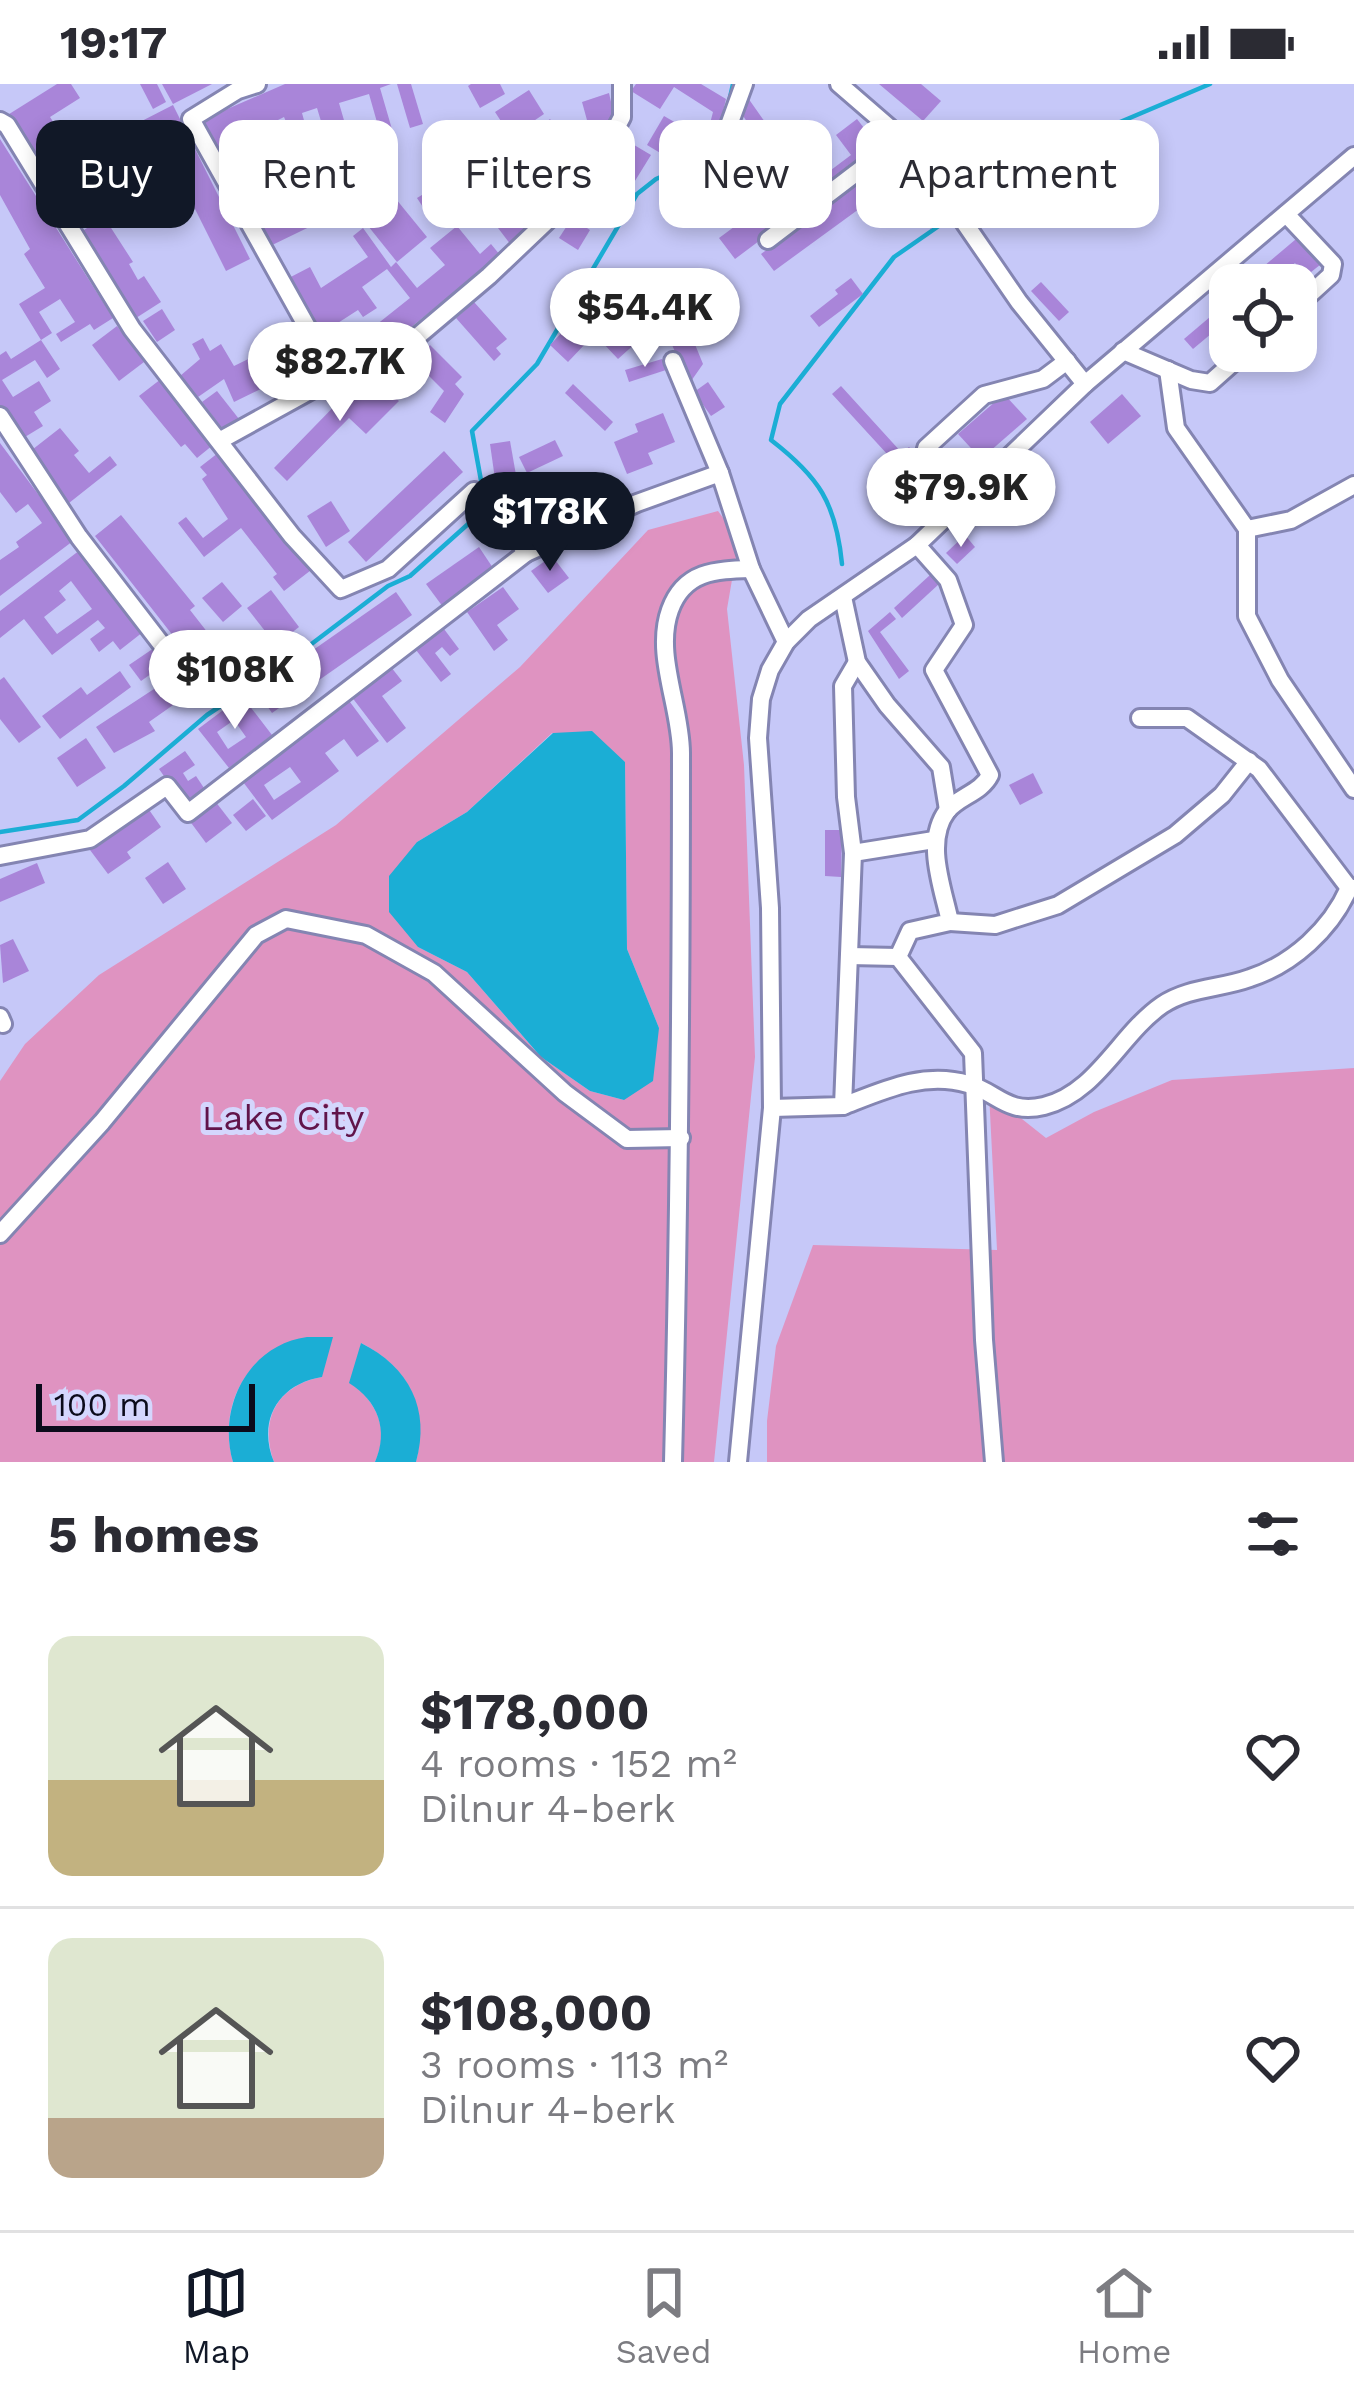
<!DOCTYPE html>
<html lang="en">
<head>
<meta charset="utf-8">
<style>
  body { margin:0; font-family:"Work Sans",sans-serif; background:#f2f2f3; color:#2b2b33; height:100vh; display:flex; flex-direction:column; font-size:45px; white-space:nowrap }
  * { box-sizing:border-box; margin:0 }
  p { font-size:39px; color:#7c7c81 }
  .icon { flex:none; width:66px; height:66px; fill:none; stroke:currentColor; stroke-width:2; stroke-linecap:round; stroke-linejoin:round }
  .map { position:relative; height:1378px; overflow:hidden }
  .details { display:flex; flex-direction:column; background:#fff; flex:1 }
  .details>* { flex:none }
  .top-card { position:absolute; left:36px; top:36px; width:1284px; height:108px; display:flex; gap:24px }
  .controls { position:absolute; left:1209px; top:180px; display:grid; gap:24px }
  .controls a { display:grid; place-items:center; width:108px; height:108px; border-radius:24px; background:#fff; box-shadow:0 6px 18px #0003; font-size:60px }
  .scale { position:absolute; left:36px; bottom:30px; width:219px; box-sizing:border-box; padding-left:12px; border:6px solid #0b0b1b; border-top:0; font-size:33px; line-height:42px; white-space:nowrap; color:#0b0b1b; -webkit-text-stroke:9px #d4d6fd; paint-order:stroke }
  .price { position:absolute; translate:-50% -102px; padding:0 27px; border-radius:42px; background:#fff; color:#222; font-size:39px; line-height:78px; filter:drop-shadow(0 3px 6px #0008) }
  .price::after { content:''; position:absolute; left:50%; top:72px; width:36px; height:27px; margin-left:-18px; background:inherit; clip-path:polygon(0 0,100% 0,50% 100%) }
  .price.selected { background:#111827; color:#fff }
  ul { padding:0; list-style:none }
  li { display:flex; align-items:center; gap:36px; height:300px; padding:0 48px }
  li+li { border-top:3px solid #e1e1e2 }
  li span { display:grid; place-items:center; flex:none; width:336px; height:240px; border-radius:24px; color:#555 }
  li>.icon { margin-inline-start:auto }
  span .icon { width:144px; height:144px; fill:#fffc; stroke-width:1 }
  li b { font-size:51px }
  h2 { display:flex; justify-content:space-between; align-items:center; height:144px; padding:0 48px; font-size:51px }
  .pill { padding:0 42px; border-radius:24px; background:#fff; box-shadow:0 6px 18px #0003; font-size:42px; line-height:108px }
  .pill.selected { background:#111827; color:#fff }
  .status { display:flex; justify-content:space-between; align-items:center; height:84px; padding:0 60px; background:#fff; direction:ltr }
  .status svg { height:33px; fill:currentColor }
  .tab-bar { display:flex; justify-content:space-around; align-items:center; height:168px; border-top:3px solid #e1e1e2; background:#fff; font-size:33px; color:#7c7c81 }
  .tab-bar a { display:grid; justify-items:center; gap:6px }
  .tab-bar .selected { color:#111827 }
  .map>svg:first-child { display:block }
  .green { fill:#df93c1; fill-rule:evenodd }
  .water { fill:#1baed5 }
  .lines { fill:none; stroke-linecap:round; stroke-linejoin:round }
  .stream { stroke:#1baed5; stroke-width:4.5 }
  .building { fill:#a985d9; fill-rule:evenodd }
  .minor-casing { stroke:#8485b2; stroke-width:22 }
  .minor { stroke:#fff; stroke-width:16 }
  .labels { text-anchor:middle; dominant-baseline:central; stroke-width:10; stroke-linejoin:round; paint-order:stroke }
  .park-label { font-size:36px; fill:#61144a; stroke:#d4d6fd }
</style>
</head>
<body>
<div class="status"><b>19:17</b><svg viewBox="0 0 49 12"><path d="M0 12V9h3v3zM5 12V6h3v6zM10 12V3h3v9zM15 12V0h3v12zM26 1h20v11H26zM47 4h2v5h-2z"/></svg></div>
<div class="map">
<svg width="1354" height="1378" viewBox="0 0 1354 1378">
  <rect width="100%" height="100%" fill="#c6c8f8"/>
  <g class="green">
    <path d="M718,427l21,28 -12,70 17,156 11,292 -41,405h-298c13,-53 -6,-94 -55,-119l-5,43c23,22 33,45 19,76h-101c-15,-42 3,-77 48,-85l-5,-40c-65,5 -101,64 -84,125h-233v-381l25,-37 74,-69 237,-150 184,-158 128,-137zM552,649l73,29 2,187 32,79 -35,72 -34,-9 -49,-34 -74,-85 -49,-25 -1,-105 50,-30z"/>
    <path d="M1354,984v394h-587v-41l9,-75 37,-101 184,5 -8,-157 57,45 48,-26 78,-32z"/>
  </g>
  <g class="water">
    <path d="M592,647l33,31 2,187 32,79 -6,53 -29,19 -34,-9 -49,-34 -74,-85 -49,-25 -29,-35v-36l28,-34 50,-30 86,-79z"/>
    <path d="M307,1253h26l-11,40c-44,7 -65,44 -48,85h-41c-16,-54 15,-117 74,-125z"/>
    <path d="M361,1259c48,24 70,66 55,119h-41c14,-32 3,-61 -26,-79z"/>
  </g>
  <g class="lines">
    <g class="stream">
      <path d="M729,18l4,-18"/>
      <path d="M968,123l79,-54 163,-69"/>
      <path d="M842,480c-6,-61 -23,-87 -71,-124l9,-36 114,-147 52,-36"/>
      <path d="M0,748l78,-12 46,-34 83,-71 86,-57 95,-72 22,-10 76,-68 -14,-77 65,-67 100,-170 19,-15 47,-20"/>
    </g>
  </g>
  <g class="building">
    <path d="M57,0h14l9,14 -30,19 22,34 27,-17 16,26 -12,7 -9,-14 -19,12 8,11 -27,17 -50,-77z"/>
    <path d="M140,0h17l9,18 -13,7z"/>
    <path d="M162,0h50l-39,20z"/>
    <path d="M285,0h106l-11,4 16,55 -12,4 -15,-53 -30,9 13,45 -11,4 -4,-14 -10,3 -10,-33 -15,5 9,33 -13,4 -14,-33 -18,9 16,33 16,-7 8,15 -32,15 11,37 27,-13 -8,-18 11,-6 17,34 -66,32 -31,-64 33,-16 -17,-35 -23,11 16,31 -12,6 -30,-61z"/>
    <path d="M397,0h14l12,40 -13,4z"/>
    <path d="M471,0h29l5,10 -25,14 -12,-22z"/>
    <path d="M636,0h65l25,15 -10,42 -10,-2 7,-27 -39,-25 -14,22 -29,-18z"/>
    <path d="M879,0h42l20,17 -18,20z"/>
    <path d="M529,6l15,24 -34,23 7,8 33,-26 11,15 -40,31 -18,-22 -21,14 -13,-18 21,-14 10,14 8,-7 -13,-20z"/>
    <path d="M609,9l7,31 -28,47 -13,-16 15,-24 -8,-29z"/>
    <path d="M748,14l31,44 -3,3 19,30 18,-12 10,13 28,-21 -15,-20 21,-16 24,31 -146,109 -16,-21 38,-28 -3,-4 32,-24 -48,-74z"/>
    <path d="M173,21l77,154 -24,12 -50,-100 -8,4 -9,-19 -34,17 -6,-12 26,-13 -11,-23z"/>
    <path d="M664,32l26,15 -18,29 -25,-15z"/>
    <path d="M0,55l113,179 -19,12 -4,-6 -29,18 -5,-8 19,-12 -15,-23 -21,13 13,21 -11,7 -22,-36 26,-16 -21,-34 6,-5 -30,-54z"/>
    <path d="M624,55l27,16 -21,34 -15,-9 -21,33 -12,-7z"/>
    <path d="M369,66l12,16 -30,21 -6,-9 19,-13 -5,-7z"/>
    <path d="M567,69l20,22 -29,27 -20,-23z"/>
    <path d="M897,71l47,64 -13,10 -35,-47 -122,89 -13,-17z"/>
    <path d="M728,72l22,31 -21,17 -21,-28z"/>
    <path d="M114,79l20,35 -28,15 -20,-35z"/>
    <path d="M378,93l49,60 -30,25 -49,-61z"/>
    <path d="M443,98l12,20 -25,16 -13,-20z"/>
    <path d="M539,107l16,20 -44,34 -29,-38 12,-9 11,13z"/>
    <path d="M104,133l29,45 -4,2 9,16 6,-4 17,26 -25,16 -55,-86z"/>
    <path d="M572,134l18,12 -12,20 -19,-12z"/>
    <path d="M457,142l23,28 11,-10 9,11 -148,120 -15,-19 73,-58 -23,-29 -25,18 15,21 -14,9 -5,-7 -42,27 -33,-56 27,-14 11,21 47,-31 -15,-21 10,-8 28,39 5,-5 21,26 28,-23 -15,-17z"/>
    <path d="M1302,150l23,27 -19,15 -11,-13 -27,22 -11,-13z"/>
    <path d="M851,194l12,16 -44,33 -9,-11 28,-22 -3,-4z"/>
    <path d="M683,195l21,11 -15,28 -6,-3 20,49 -14,20 -26,-60 20,-9 -15,-7z"/>
    <path d="M1041,198l28,30 -10,9 -28,-30z"/>
    <path d="M641,200l17,14 -20,23 -32,-26 8,-9 15,13z"/>
    <path d="M1230,216v18l-37,31 -9,-10z"/>
    <path d="M474,218l33,37 -11,9 5,6 -7,7 -38,-43z"/>
    <path d="M162,225l13,21 -18,12 -14,-21z"/>
    <path d="M622,239l16,18 -20,18 -17,-18z"/>
    <path d="M117,242l27,36 -25,19 -27,-36z"/>
    <path d="M568,242l18,17 -18,19 -18,-17z"/>
    <path d="M301,249l15,29 -82,40 -10,-23 -26,18 -18,-21 20,-17 -8,-15 11,-6 7,13 11,-7 13,22z"/>
    <path d="M41,256l19,29 -13,9 -12,-18 -33,20 11,17 26,-16 12,20 -17,11 9,14 -23,14 -20,-32v-53l6,-4 5,8z"/>
    <path d="M430,261l32,32 -7,7 9,10 -19,29 -15,-11 14,-21 -30,-30z"/>
    <path d="M662,275l4,11 -37,12 -4,-12z"/>
    <path d="M161,295l52,66 -16,13 -12,-14 -4,3 -42,-51z"/>
    <path d="M377,296l22,21 -33,33 -17,-16 -62,63 -13,-13 78,-80 9,8z"/>
    <path d="M708,298l17,25 -14,9 -17,-24z"/>
    <path d="M573,300l40,38 -8,9 -40,-38z"/>
    <path d="M841,302l61,67 7,-6 39,42 -16,14 -100,-109z"/>
    <path d="M217,307l22,28 -15,12 -22,-29z"/>
    <path d="M1004,310l23,25 -46,40 -23,-25z"/>
    <path d="M1122,310l19,22 -33,28 -18,-22z"/>
    <path d="M663,329l12,29 -27,11 5,11 -26,10 -13,-32 24,-10 -3,-8z"/>
    <path d="M60,344l19,23 -5,4 15,18 21,-17 7,9 -48,38 -41,-50z"/>
    <path d="M555,356l8,16 -36,17 -8,-16z"/>
    <path d="M510,357l6,34 -21,4 -5,-35z"/>
    <path d="M0,359l73,98 -73,55v-36l19,-13 -3,-5 26,-19 -14,-19 -12,9 -16,-21z"/>
    <path d="M444,367l19,21 -97,90 -18,-20z"/>
    <path d="M218,369l97,114 -31,24 -11,-14 4,-3 -36,-46 -37,29 -26,-34 8,-6 17,21 25,-19 -26,-40 5,-4 -7,-8z"/>
    <path d="M331,417l19,30 -24,16 -19,-31z"/>
    <path d="M121,431l74,91 -5,4 18,23 -23,18 -90,-115z"/>
    <path d="M965,451l10,12 -18,17 -11,-11z"/>
    <path d="M479,463l16,24 -52,36 -17,-23z"/>
    <path d="M80,466l63,82 -23,18 -7,-9 -14,11 -9,-13 15,-11 -7,-8 -46,35 -28,-36 -24,19v-27zM71,497l21,28 -35,25 -13,-17 22,-17 -7,-9z"/>
    <path d="M552,472l17,22 -21,15 -17,-22z"/>
    <path d="M930,491l9,9 -37,34 -8,-10z"/>
    <path d="M222,498l20,24 -19,16 -21,-24z"/>
    <path d="M503,503l16,22 -22,16 11,15 -14,11 -27,-39z"/>
    <path d="M271,506l28,37 -23,18 -29,-37z"/>
    <path d="M396,508l16,23 -140,98 -16,-23z"/>
    <path d="M890,528l6,7 -16,13 29,39 -10,8 -31,-48z"/>
    <path d="M444,545l15,20 -9,7 -8,-9 -7,6 16,21 -10,8 -25,-32z"/>
    <path d="M154,564l11,16 -24,17 -12,-16z"/>
    <path d="M208,566l23,30 -26,19 -23,-30z"/>
    <path d="M391,583l11,14 -20,15 24,32 -19,15 -36,-47z"/>
    <path d="M120,587l11,16 -71,52 -18,-23 39,-29 6,8z"/>
    <path d="M180,588l13,19 -44,31 6,9 -41,22 -18,-26z"/>
    <path d="M4,593l37,50 -22,16 -19,-24v-39z"/>
    <path d="M242,612l30,39 -43,33 -31,-39zM234,636l12,17 -18,12 -11,-17z"/>
    <path d="M347,614l32,43 -22,16 -13,-18 -19,14 14,18 -67,49 -32,-42zM290,683l11,15 -27,18 -10,-15z"/>
    <path d="M86,654l20,30 -29,19 -20,-29z"/>
    <path d="M185,667l10,14 -12,8 5,8 8,-5 8,12 -21,15 -24,-34z"/>
    <path d="M1033,689l10,20 -23,12 -11,-20z"/>
    <path d="M253,715l13,17 -20,15 -13,-16z"/>
    <path d="M215,717l17,22 -26,20 -17,-23z"/>
    <path d="M145,720l16,23 -34,25 4,6 -23,16 -21,-28z"/>
    <path d="M825,746h17l-1,47 -16,-1z"/>
    <path d="M168,778l18,27 -23,15 -18,-26z"/>
    <path d="M37,779l8,20 -45,19v-23z"/>
    <path d="M13,855l16,32 -26,12 -3,-38z"/>
  </g>
  <g class="lines">
    <g class="minor-casing">
      <g id="minor">
        <path d="M257,0l-19,6 -47,29 144,258 17,7 15,-5 122,-103 98,-93 35,-66v-33"/>
        <path d="M839,0l74,64 106,154 66,82"/>
        <path d="M0,37l7,4 125,204 160,207 49,53 47,-20 86,-78"/>
        <path d="M689,101l32,-38 23,-63"/>
        <path d="M1286,130l47,50 -2,11 -35,32"/>
        <path d="M768,156l134,-102"/>
        <path d="M1123,267l68,29 19,3 36,-32"/>
        <path d="M673,277l47,112"/>
        <path d="M1168,286l8,58 71,101v87l33,64 74,109"/>
        <path d="M0,332l79,121 93,121"/>
        <path d="M219,357l116,-64"/>
        <path d="M492,413l34,56"/>
        <path d="M967,413l-41,-49 58,-53 59,-16 24,-18"/>
        <path d="M1247,445l44,-9 63,-35"/>
        <path d="M917,461l31,35 16,45 -30,45 56,105c-9,18 -31,21 -43,36 -23,31 -4,77 3,111l-40,9 -12,26 75,96 11,287 10,122"/>
        <path d="M843,513l14,65 30,43 54,62 7,43"/>
        <path d="M1140,634h47l72,51 90,119"/>
        <path d="M853,769l81,-13"/>
        <path d="M0,772l90,-17 77,-53 21,27 338,-260 111,-50 83,-30 31,96 35,73"/>
        <path d="M950,838l45,3 63,-20 117,-70 47,-40 27,-34"/>
        <path d="M849,872l49,1"/>
        <path d="M0,933l3,7"/>
        <path d="M843,1022c41,-16 81,-35 125,-22 29,8 39,31 76,22 53,-13 76,-72 118,-101 27,-18 58,-16 88,-27 43,-14 81,-49 99,-90h5"/>
        <path d="M772,1024l71,-2 10,-253 -7,-56 -3,-111 14,-24"/>
        <path d="M0,1150l102,-112 154,-187 30,-16 80,16 68,38 131,120 62,46 54,-1"/>
        <path d="M673,1378c6,-236 8,-472 8,-709 0,-46 -27,-99 -11,-143 14,-39 45,-40 81,-41"/>
        <path d="M738,1378l34,-354 -2,-200 -12,-170 3,-39 9,-29 16,-28 23,-23 108,-74 168,-161 269,-228"/>
      </g>
    </g>
    <use href="#minor" class="minor"/>
  </g>
  <g class="labels">
    <g class="park-label">
      <text x="283" y="1034">Lake City</text>
    </g>
  </g>
</svg>
<div class="controls">
<a><svg class="icon" aria-label="locate" viewBox="0 0 24 24"><circle cx="12" cy="12" r="6"/><path d="M12 2v4M12 18v4M2 12h4M18 12h4"/></svg></a>
</div>
<div class="scale">100 m</div>
<b class="price" style="left:645px;top:286px">$54.4K</b>
<b class="price" style="left:340px;top:340px">$82.7K</b>
<b class="price" style="left:961px;top:466px">$79.9K</b>
<b class="price selected" style="left:550px;top:490px">$178K</b>
<b class="price" style="left:235px;top:648px">$108K</b>
<div class="top-card">
<a class="pill selected">Buy</a>
<a class="pill">Rent</a>
<a class="pill">Filters</a>
<a class="pill">New</a>
<a class="pill">Apartment</a>
</div>
</div>
<section class="details">
<h2>5 homes<svg class="icon" aria-label="filters" viewBox="0 0 24 24"><path d="M4 7h16M4 17h16"/><circle cx="9" cy="7" r="2"/><circle cx="15" cy="17" r="2"/></svg></h2>
<ul>
<li><span style="background:linear-gradient(#dfe7d0 60%,#c2b280 0)"><svg class="icon" aria-label="home" viewBox="0 0 24 24"><path d="M3 11l9-7 9 7M6 9v11h12V9"/></svg></span><div><b>$178,000</b><p>4 rooms · 152 m²</p><p>Dilnur 4-berk</p></div><svg class="icon" aria-label="heart" viewBox="0 0 24 24"><path d="M12 20l-8-8c-3-5 5-10 8-4 3-6 11-1 8 4z"/></svg></li>
<li><span style="background:linear-gradient(#dfe7d0 75%,#b9a48a 0)"><svg class="icon" aria-label="home" viewBox="0 0 24 24"><path d="M3 11l9-7 9 7M6 9v11h12V9"/></svg></span><div><b>$108,000</b><p>3 rooms · 113 m²</p><p>Dilnur 4-berk</p></div><svg class="icon" aria-label="heart" viewBox="0 0 24 24"><path d="M12 20l-8-8c-3-5 5-10 8-4 3-6 11-1 8 4z"/></svg></li>
</ul>
</section>
<nav class="tab-bar">
<a class="selected"><svg class="icon" aria-label="map" viewBox="0 0 24 24"><path d="M3 6l6-2 6 2 6-2v14l-6 2-6-2-6 2zM9 4v14M15 6v14"/></svg>Map</a>
<a><svg class="icon" aria-label="saved" viewBox="0 0 24 24"><path d="M7 4h10v16l-5-4-5 4z"/></svg>Saved</a>
<a><svg class="icon" aria-label="home" viewBox="0 0 24 24"><path d="M3 11l9-7 9 7M6 9v11h12V9"/></svg>Home</a>
</nav>
</body>
</html>
